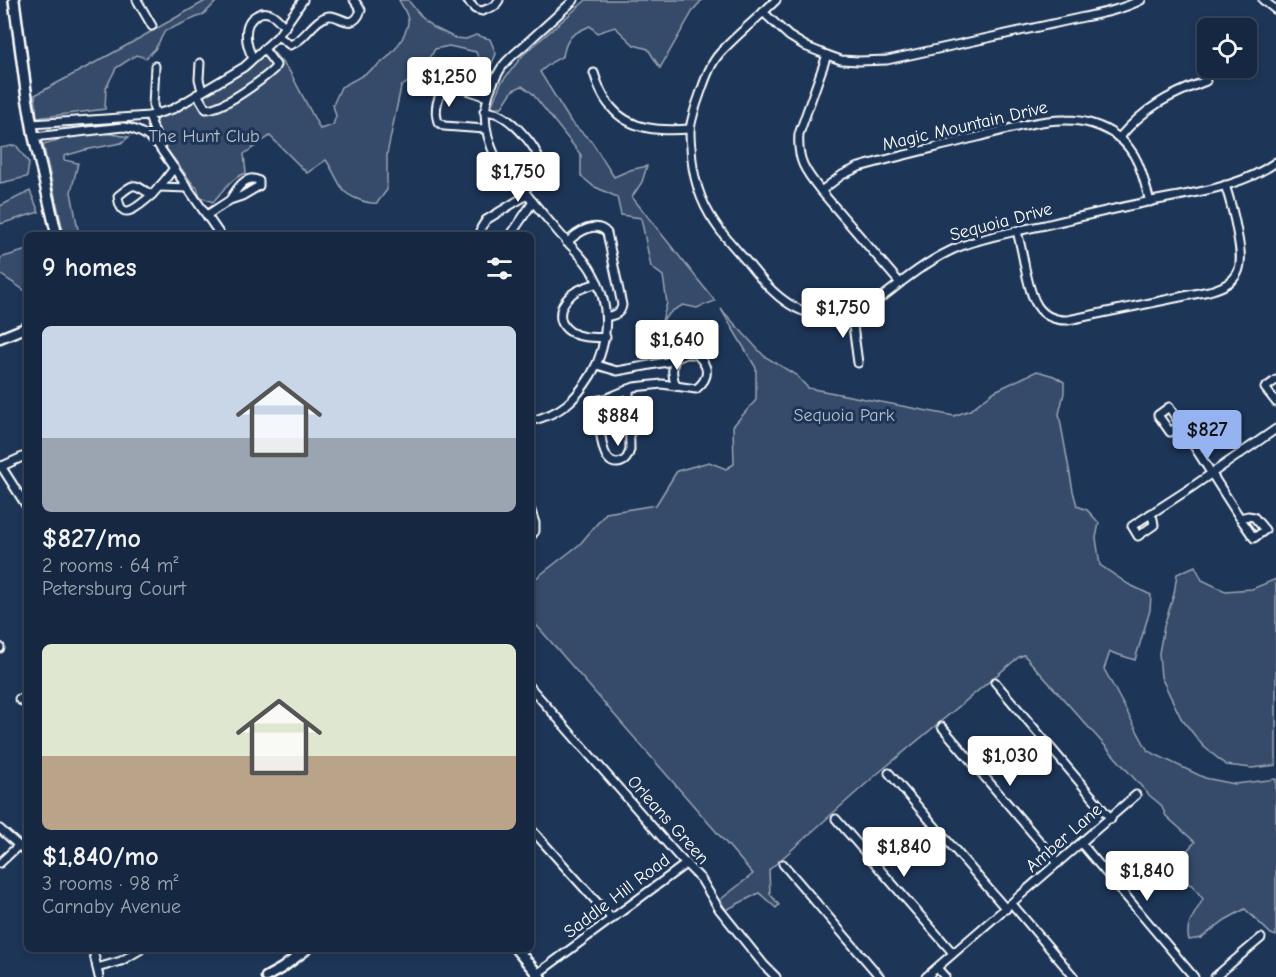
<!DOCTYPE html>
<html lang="en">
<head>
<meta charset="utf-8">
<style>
  body { margin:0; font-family:"Comic Neue",sans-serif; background:#1f3048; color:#f1f3f6; height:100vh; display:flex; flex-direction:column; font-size:22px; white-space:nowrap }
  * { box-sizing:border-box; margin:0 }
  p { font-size:20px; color:#9ea6b1 }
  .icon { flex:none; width:33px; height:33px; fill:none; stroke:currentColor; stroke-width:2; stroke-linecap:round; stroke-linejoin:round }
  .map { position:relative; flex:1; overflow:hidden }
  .sheet { position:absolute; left:24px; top:232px; width:510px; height:720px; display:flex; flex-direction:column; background:#162841; border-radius:9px; box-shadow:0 3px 9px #0003,0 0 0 2px #35445a }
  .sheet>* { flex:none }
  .buttons { position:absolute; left:1197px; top:18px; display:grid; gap:12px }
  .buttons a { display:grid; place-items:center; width:60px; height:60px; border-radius:9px; background:#162841; box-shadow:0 3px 9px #0003,0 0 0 2px #35445a; font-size:30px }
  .price { position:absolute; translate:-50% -51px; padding:0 14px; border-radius:6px; background:#fff; color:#222; font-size:20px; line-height:39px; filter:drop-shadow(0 2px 3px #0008) }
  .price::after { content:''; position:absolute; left:50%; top:36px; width:18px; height:14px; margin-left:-9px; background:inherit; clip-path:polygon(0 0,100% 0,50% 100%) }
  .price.on { background:#95b2f1; color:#111 }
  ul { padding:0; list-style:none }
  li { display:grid; align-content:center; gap:12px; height:318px; padding:0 18px }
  li span { display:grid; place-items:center; height:186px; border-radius:9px; color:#555 }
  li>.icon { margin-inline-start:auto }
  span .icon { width:108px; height:108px; fill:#fffc; stroke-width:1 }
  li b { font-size:26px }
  h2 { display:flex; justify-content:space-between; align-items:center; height:72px; padding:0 18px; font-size:26px }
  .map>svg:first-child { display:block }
  .green { fill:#364b69; stroke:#9aa5b4; stroke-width:1.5 }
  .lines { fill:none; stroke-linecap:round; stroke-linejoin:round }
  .minor-casing { stroke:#fff; stroke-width:11 }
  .tertiary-casing { stroke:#fff; stroke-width:13 }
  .secondary-casing { stroke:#fff; stroke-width:14 }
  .minor { stroke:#1d3557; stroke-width:7 }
  .tertiary { stroke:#1d3557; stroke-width:8 }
  .secondary { stroke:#1d3557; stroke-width:9 }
  .labels { text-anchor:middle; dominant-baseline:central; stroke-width:6; stroke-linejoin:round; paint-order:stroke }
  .street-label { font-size:18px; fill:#fff; stroke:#1d3557 }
  .park-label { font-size:18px; fill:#b9c0ca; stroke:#1d3557 }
</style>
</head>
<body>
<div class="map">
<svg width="1276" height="977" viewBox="0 0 1276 977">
  <rect width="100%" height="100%" fill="#1d3557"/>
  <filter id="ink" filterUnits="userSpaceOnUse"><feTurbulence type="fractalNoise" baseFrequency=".0167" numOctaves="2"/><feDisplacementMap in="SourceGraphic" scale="12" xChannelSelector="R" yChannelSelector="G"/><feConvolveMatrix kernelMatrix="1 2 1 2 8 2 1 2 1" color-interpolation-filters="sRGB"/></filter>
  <g filter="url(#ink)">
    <g class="green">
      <path d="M207,0h11l-14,14 -39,17 -10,18 -9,9 -10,-3 -20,13 -10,20 -1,21 -68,9 -2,-23 87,-47z"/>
      <path d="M399,0h9l16,20 9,7 22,11 11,1 10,-4 14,4 6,15 -10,23 -10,-25 -27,-6 -14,3 -12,22 -22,16 -14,67v36l-10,13c-9,1 -26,-5 -33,-12 -5,-6 -12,-23 -18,-31l-19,13 -37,-37 -26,18 2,19c-15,5 -23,18 -33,29l-13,-5 -3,-10h-2l-33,-44 -7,-23 93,-50 23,-21 19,23 30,57 13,-4 3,-9 -3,-11 8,-18c25,-13 55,-28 65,-57 1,-2 2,-6 2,-9 0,-7 -6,-15 -9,-21z"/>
      <path d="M586,0h116l-8,9 -34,59 -12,-19 -14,-4 -19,-18 -18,6 -7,-7c-18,8 -23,10 -27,30l-11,6 -12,10 31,50 21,20 22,35 16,-7 17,-4 -5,16 -10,15 83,104 -18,7 -14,-3 -11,6 -10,10 5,-18 -4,-27 -12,-9 -10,-49 -20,-3 -4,-18 -24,-11 -12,-10v-21l-49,-62 -10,-7 -9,4 -11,17h-11l10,-24 22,-28z"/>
      <path d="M93,131l36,6 -8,6 -36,7 -21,6v4l14,3 -7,29 8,43h-15l-21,-91z"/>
      <path d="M16,145l13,18 -2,14 -27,6v-35z"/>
      <path d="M30,191l9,21 -39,12v-18z"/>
      <path d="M27,250v42l-27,-18v-16z"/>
      <path d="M721,309l43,47 32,19 12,13 146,28 16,-6 25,-19 42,-20 17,5 10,6v11l-5,21 14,77 4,15 10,4 12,13 -3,15 4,27 28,19 23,11 -1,15 -15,50 -25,-8 -6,17 44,82 57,27 30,6 41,-5v157l-5,-2 -26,-25 -20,11 -24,18 -12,2c-5,-15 8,-29 14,-41l-11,-14 -18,-5 -22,-1 24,-17 19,-20 -29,-26 -5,-11 -12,-10 -125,-140 -5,2 -142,117 -108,96 1,24 9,11 -3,3 -17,-15 -33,17 -6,-10 33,-26 -222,-255v-40l5,-1 44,-34 26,-31 50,-8 21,-34 32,-9 17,7 8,-5 -1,-38 23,-26v-32z"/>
      <path d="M1195,566l7,14 23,11 27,-2 24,-10v186l-24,3 -26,-3 -23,-19 -22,-28 -20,-41 -2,-24 5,-27 10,-32 3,-20z"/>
    </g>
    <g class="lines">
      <g class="minor-casing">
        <g id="minor">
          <path d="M137,0l15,26"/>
          <path d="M467,0l8,9 7,2 13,-5 4,-6"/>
          <path d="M776,0c-18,18 -39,34 -56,53 -10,11 -15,27 -20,41 -4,11 -8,23 -10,35 0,5 0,12 1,18 1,27 8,53 24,76 9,14 21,26 32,39 18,23 43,52 75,53 21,1 43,-6 60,-18 6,-4 12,-9 18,-14 21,-16 44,-32 70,-40 25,-8 50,-13 75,-18 34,-8 68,-16 102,-23 43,-9 94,-14 129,-40"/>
          <path d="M1263,0l13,10"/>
          <path d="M763,12l26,24 18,11 20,8 14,5 18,1 28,-1 197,-43c19,-4 39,-8 57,-17"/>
          <path d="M278,36l12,9c16,-5 23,-26 39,-29 10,-2 24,17 32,-6l-7,-10"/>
          <path d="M827,55l-28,79c-2,26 6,37 22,57l79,92"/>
          <path d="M253,58c-7,-12 -12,-35 4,-43 4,-3 9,-3 14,-1 5,2 10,9 14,13"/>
          <path d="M200,63l-1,16 3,12"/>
          <path d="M155,66l-2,40 3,8"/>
          <path d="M594,73c4,12 8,24 17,34 19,24 51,24 79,22"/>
          <path d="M197,94l9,15c17,0 55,-28 68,-40l2,-4 -12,-16"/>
          <path d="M484,111c5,1 10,1 14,3 15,7 44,36 42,54 -1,9 -10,16 -16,23"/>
          <path d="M149,116l11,32 61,88"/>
          <path d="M32,124l117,-8 24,-7 71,-42 34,-31 25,-36"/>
          <path d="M485,129l-41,-3 -6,-4c-4,-12 -1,-27 9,-36h9l31,11"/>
          <path d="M34,137l89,-10c15,2 24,8 35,18"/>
          <path d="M1119,138c26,-31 50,-43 87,-57"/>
          <path d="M159,187l29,1"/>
          <path d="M821,191l21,-16 17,-8c42,-12 84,-21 126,-32 23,-6 58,-16 81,-15 18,0 37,6 52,17 21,16 25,40 32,65"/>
          <path d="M152,195c-13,10 -31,30 -34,1 18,-15 15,-12 34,-1l13,-15 9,-12"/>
          <path d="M207,215l23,-15 12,-4 17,-10v-5c-13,-8 -23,9 -29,19"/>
          <path d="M1017,231c3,12 6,25 8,37 6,26 10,53 43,52l141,-29c36,-9 34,-28 28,-59 -3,-17 -7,-32 -12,-47"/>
          <path d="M482,236l-1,-8 5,-8 41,-25"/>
          <path d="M510,236l23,-34"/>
          <path d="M567,243c10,-11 29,-23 40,-10l15,72c-1,9 -8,10 -16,12"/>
          <path d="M598,283c-9,3 -19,5 -26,11 -16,14 -16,33 5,41 10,3 19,3 29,2"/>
          <path d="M851,311l7,52"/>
          <path d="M675,359c-4,9 -3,17 1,27"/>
          <path d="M1276,380l-11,8 11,14"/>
          <path d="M594,401l11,-2 29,-12 28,-3 34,5c15,-12 13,-23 0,-35h-10l-19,8 -50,9 -20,-6"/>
          <path d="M594,401c2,5 3,9 4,14 3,12 2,50 20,48 8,-1 10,-7 12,-13l-1,-61"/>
          <path d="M531,421c30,-8 44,-20 60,-46 19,-33 20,-72 0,-105 -7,-13 -26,-29 -36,-42 -20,-23 -39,-47 -59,-70 -15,-32 -15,-57 4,-88 6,-11 20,-20 29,-29 15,-14 30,-27 45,-41"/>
          <path d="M1181,425l-11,7 -12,-17 11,-8 71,111 14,20 11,-8 -11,-13 -6,-1 -8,2"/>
          <path d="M1,466l26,41"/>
          <path d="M0,467l27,-12"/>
          <path d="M531,511l4,12v8l-4,5"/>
          <path d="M1150,514l3,5 1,6 -16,11 -6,-10 57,-37 87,-60"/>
          <path d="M0,648v-1"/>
          <path d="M995,682l116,137"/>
          <path d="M531,688l147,168 23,23 18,30 45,56 12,12"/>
          <path d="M19,699l8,6"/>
          <path d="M942,727l116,136"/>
          <path d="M889,773l117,136"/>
          <path d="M836,819l117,134"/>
          <path d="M0,829l27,24"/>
          <path d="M531,829l81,90"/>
          <path d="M1081,843l113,134"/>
          <path d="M0,863l18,-17"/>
          <path d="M783,864l97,113"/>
          <path d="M1012,904l62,73"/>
          <path d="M93,950l6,27"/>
          <path d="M97,968l24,-7 19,-11"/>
          <path d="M937,968l8,9"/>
          <path d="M537,974l150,-111"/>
          <path d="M926,977l210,-182"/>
          <path d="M1215,977l46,-39"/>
        </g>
      </g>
      <g class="tertiary-casing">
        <g id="tertiary">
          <path d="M0,338l27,-11"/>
          <path d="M266,977l16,-9 24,-18"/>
        </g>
      </g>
      <g class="secondary-casing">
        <g id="secondary">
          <path d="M14,0l12,91 8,46 23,99"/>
          <path d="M517,950l23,27"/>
        </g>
      </g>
      <use href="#minor" class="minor"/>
      <use href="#tertiary" class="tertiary"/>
      <use href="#secondary" class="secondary"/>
    </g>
  </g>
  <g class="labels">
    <g class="street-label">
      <text transform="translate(965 126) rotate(-13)">Magic Mountain Drive</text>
      <text transform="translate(1001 222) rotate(-15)">Sequoia Drive</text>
      <text transform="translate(668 820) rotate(48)">Orleans Green</text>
      <text transform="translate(1064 838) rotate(-41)">Amber Lane</text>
      <text transform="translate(617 896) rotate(-37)">Saddle Hill Road</text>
    </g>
    <g class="park-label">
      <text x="204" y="136">The Hunt Club</text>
      <text x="844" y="415">Sequoia Park</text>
    </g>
  </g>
</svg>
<div class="buttons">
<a><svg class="icon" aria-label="locate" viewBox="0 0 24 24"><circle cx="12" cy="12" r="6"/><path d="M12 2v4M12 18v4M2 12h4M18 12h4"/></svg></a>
</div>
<b class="price" style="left:449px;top:108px">$1,250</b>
<b class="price" style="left:518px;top:203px">$1,750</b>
<b class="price" style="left:843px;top:339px">$1,750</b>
<b class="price" style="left:677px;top:371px">$1,640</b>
<b class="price" style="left:618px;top:447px">$884</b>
<b class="price on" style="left:1207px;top:461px">$827</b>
<b class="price" style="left:1010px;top:787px">$1,030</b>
<b class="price" style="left:904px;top:878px">$1,840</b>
<b class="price" style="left:1147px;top:902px">$1,840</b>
<section class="sheet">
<h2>9 homes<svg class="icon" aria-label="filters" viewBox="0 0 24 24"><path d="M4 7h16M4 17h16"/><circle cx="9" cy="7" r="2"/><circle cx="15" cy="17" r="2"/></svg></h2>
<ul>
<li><span style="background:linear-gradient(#c9d6e8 60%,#9aa5b1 0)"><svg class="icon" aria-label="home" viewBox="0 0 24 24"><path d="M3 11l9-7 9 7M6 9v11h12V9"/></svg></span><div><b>$827/mo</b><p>2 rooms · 64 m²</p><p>Petersburg Court</p></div></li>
<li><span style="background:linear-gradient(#dfe7d0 60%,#b9a48a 0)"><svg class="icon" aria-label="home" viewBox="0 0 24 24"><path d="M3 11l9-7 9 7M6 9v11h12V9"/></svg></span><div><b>$1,840/mo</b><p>3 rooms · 98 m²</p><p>Carnaby Avenue</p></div></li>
</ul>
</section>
</div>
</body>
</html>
